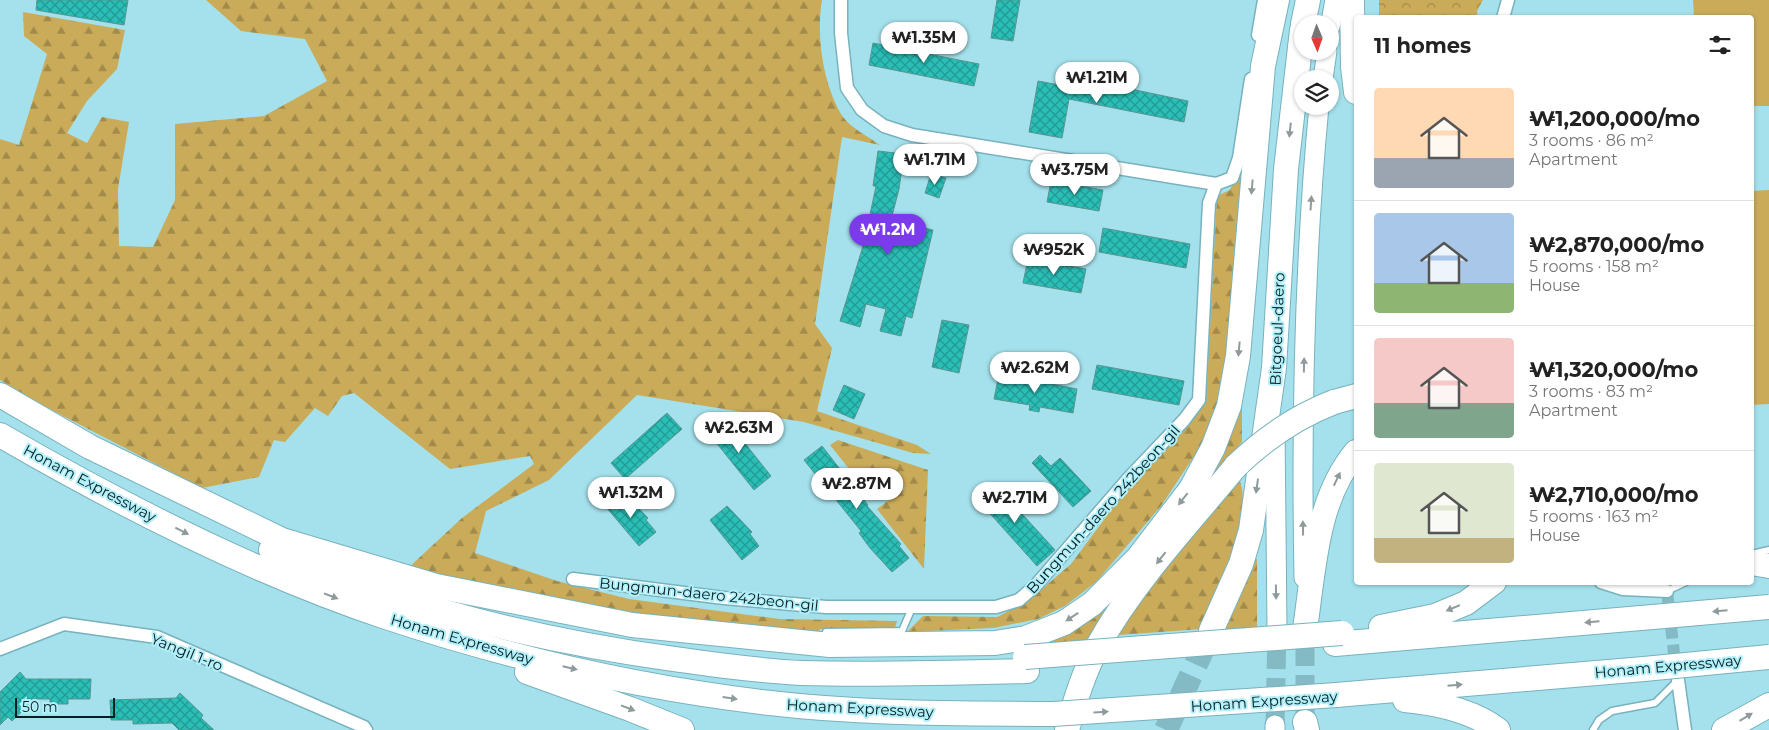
<!DOCTYPE html>
<html lang="en">
<head>
<meta charset="utf-8">
<style>
  body { margin:0; font-family:Montserrat,sans-serif; background:#f6f6f6; color:#222; height:100vh; display:flex; flex-direction:column; font-size:19px; white-space:nowrap }
  * { box-sizing:border-box; margin:0 }
  p { font-size:16px; color:#767676 }
  .icon { flex:none; width:28px; height:28px; fill:none; stroke:currentColor; stroke-width:2; stroke-linecap:round; stroke-linejoin:round }
  .map { position:relative; flex:1; overflow:hidden }
  .drawer { position:absolute; left:1354px; top:15px; width:400px; height:570px; display:flex; flex-direction:column; background:#fff; border-radius:5px; box-shadow:0 1px 4px #0004 }
  .drawer>* { flex:none }
  .needle { width:32px; rotate:178deg }
  .fabs { position:absolute; left:1294px; top:15px; display:grid; gap:10px }
  .fabs a { display:grid; place-items:center; width:45px; height:45px; border-radius:50%; background:#fff; box-shadow:0 1px 4px #0004; font-size:25px }
  .scale { position:absolute; left:15px; bottom:12px; width:100px; box-sizing:border-box; padding-left:5px; border:2px solid #061f23; border-top:0; font-size:14px; line-height:18px; white-space:nowrap; color:#061f23; -webkit-text-stroke:4px #b1eff9; paint-order:stroke }
  .price { position:absolute; translate:-50% -42px; padding:0 11px; border-radius:18px; background:#fff; color:#222; font-size:16px; line-height:32px; filter:drop-shadow(0 1px 2px #0008) }
  .price::after { content:''; position:absolute; left:50%; top:30px; width:15px; height:11px; margin-left:-8px; background:inherit; clip-path:polygon(0 0,100% 0,50% 100%) }
  .price.on { background:#7c3aed; color:#fff }
  ul { padding:0; list-style:none }
  li { display:flex; align-items:center; gap:15px; height:125px; padding:0 20px }
  li+li { border-top:1px solid #e0e0e0 }
  li span { display:grid; place-items:center; flex:none; width:140px; height:100px; border-radius:5px; color:#555 }
  li>.icon { margin-inline-start:auto }
  span .icon { width:60px; height:60px; fill:#fffc; stroke-width:1 }
  li b { font-size:21px }
  h2 { display:flex; justify-content:space-between; align-items:center; height:60px; padding:0 20px; font-size:21px }
  .map>svg:first-child { display:block }
  .grass { fill:#caab5a }
  .forest { fill:url(#forest-firs) }
  .park { fill:url(#park-crowns) }
  .building { fill:url(#building-cross-hatch); stroke:#589590 }
  .lines { fill:none; stroke-linecap:round; stroke-linejoin:round }
  .street-tunnel { stroke:#84bac4; stroke-width:12; stroke-dasharray:12 6; stroke-linecap:butt }
  .secondary-tunnel { stroke:#84bac4; stroke-width:19; stroke-dasharray:19 9; stroke-linecap:butt }
  .highway-tunnel { stroke:#84bac4; stroke-width:24; stroke-dasharray:24 12; stroke-linecap:butt }
  .lane-casing { stroke:#77b2bd; stroke-width:9 }
  .street-casing { stroke:#77b2bd; stroke-width:15 }
  .secondary-casing { stroke:#77b2bd; stroke-width:21 }
  .highway-casing { stroke:#77b2bd; stroke-width:26 }
  .lane { stroke:#fff; stroke-width:6 }
  .street { stroke:#fff; stroke-width:12 }
  .secondary { stroke:#fff; stroke-width:19 }
  .highway { stroke:#fff; stroke-width:24 }
  .highway-bridge-casing { stroke:#77b2bd; stroke-width:26; stroke-linecap:butt }
  .highway-bridge { stroke:#fff; stroke-width:24 }
  .oneway { fill:#8f9a9c }
  .labels { text-anchor:middle; dominant-baseline:central; stroke-width:4; stroke-linejoin:round; paint-order:stroke }
  .street-label { font-size:15px; fill:#061f23; stroke:#b1eff9 }
</style>
</head>
<body>
<div class="map">
<svg width="1769" height="730" viewBox="0 0 1769 730">
  <defs>
    <pattern id="forest-firs" width="22" height="20" patternUnits="userSpaceOnUse" patternTransform="scale(1.25)"><rect width="22" height="20" fill="#caab5a"/><path d="M5 1l3.5 6h-7zM16 11l3.5 6h-7z" fill="#a28b4a"/></pattern>
    <pattern id="park-crowns" width="20" height="18" patternUnits="userSpaceOnUse" patternTransform="scale(1.25)"><rect width="20" height="18" fill="#caab5a"/><path d="M2 6a3 3 0 1 1 6 0M12 15a3 3 0 1 1 6 0" fill="none" stroke="#a28b4a"/></pattern>
    <pattern id="building-cross-hatch" width="8" height="8" patternUnits="userSpaceOnUse" patternTransform="scale(1.25)"><rect width="8" height="8" fill="#2abeb6"/><path d="M0 0l8 8M0 8l8-8" fill="none" stroke="#229a94"/></pattern>
  </defs>
  <rect width="100%" height="100%" fill="#a4e1ec"/>
  <g class="grass">
    <path d="M1693,0h76v106h-18v-88l-57,-1z"/>
    <path d="M1769,190v214l-18,1v-214z"/>
  </g>
  <g class="forest">
    <path d="M206,0h616c-6,36 1,86 21,117 8,11 26,20 37,28l-38,-8 -27,187 17,24 -15,63 100,34 14,9 -18,-1 -109,-31 -167,-27 -88,85 -63,31 -11,42 82,28 72,18 151,20 117,2 -2,7 -75,1 -3,7 -186,-18 -226,-47 57,-53 72,-54 -4,-8 -80,13 -96,-76 -12,3 -14,20 -13,-8 -30,34 -11,-2 -15,37 -57,11 -158,-82 -44,-26v-241l19,6 28,-91 -23,-18 -1,-24 102,18 -8,39 -30,32 -20,32 20,10 15,-26 27,5 -11,67 1,57 34,1 22,-47v-76l89,-8 63,-35 -22,-42 -64,-8z"/>
    <path d="M1235,178h10l-22,214 -13,40 -49,74 -65,76 -31,24 -27,13 -45,9 -86,4 16,-16 74,1 30,-15 44,-38 61,-82 74,-79 11,-207 13,-6z"/>
    <path d="M1242,406v36l-41,47 32,-75z"/>
    <path d="M838,440l90,30 -4,99 -47,-60 28,-21 -21,-10 -26,2 -28,-35z"/>
    <path d="M1239,479c16,33 -24,116 -37,150l-84,6 26,-40z"/>
    <path d="M1253,559h4v77l-39,3 13,-22z"/>
    <path d="M1113,596l-23,44 -62,5z"/>
  </g>
  <path class="park" d="M1379,0h104l-6,11 1,7 -99,-1z"/>
  <g class="building">
    <path d="M37,0h91l-4,25 -88,-15z"/>
    <path d="M997,0h23l-7,41 -22,-3z"/>
    <path d="M873,43l106,21 -5,22 -105,-21z"/>
    <path d="M1083,79l105,22 -4,21 -115,-23 -7,39 -33,-6 9,-51 43,8z"/>
    <path d="M878,151l26,3 -5,35 -8,31 42,10 -21,88 -6,-2 -5,20 -21,-5 6,-22 -20,-5 -6,23 -20,-6 24,-78 12,-57h-3z"/>
    <path d="M931,174l15,4 -7,20 -14,-5z"/>
    <path d="M1051,181l52,9 -4,21 -52,-9z"/>
    <path d="M1103,228l87,16 -4,24 -87,-16z"/>
    <path d="M1028,259l58,10 -5,24 -58,-10z"/>
    <path d="M942,320l27,5 -10,48 -27,-6z"/>
    <path d="M1097,365l87,16 -5,24 -87,-16z"/>
    <path d="M999,374l78,15 -4,24 -33,-6 -1,5 -10,-2 1,-5 -36,-6z"/>
    <path d="M844,385l21,9 -11,25 -21,-9z"/>
    <path d="M667,413l15,16 -57,50 -14,-16z"/>
    <path d="M724,417l47,59 -17,14 -47,-59z"/>
    <path d="M822,446l46,59 -1,1 34,38 -2,2 10,12 -17,14 -22,-24 -11,-15 2,-2 -57,-71z"/>
    <path d="M1040,455l11,11 9,-8 31,33 -18,16 -41,-44z"/>
    <path d="M993,482l62,68 -18,16 -61,-68z"/>
    <path d="M623,492l25,26 -2,2 10,12 -17,14 -33,-39z"/>
    <path d="M727,506l25,26 -2,2 9,12 -17,14 -32,-40z"/>
    <path d="M20,672l6,7h65l-1,20h-22v5h-18v-5h-15l-23,22 -4,-4 -8,8v-33z"/>
    <path d="M180,693l23,22 -2,3 13,12h-35l-7,-7 -39,1v-4h-22l-1,-20 66,-2z"/>
  </g>
  <g class="lines">
    <path class="street-tunnel" d="M1667,591l9,80"/>
    <g class="secondary-tunnel">
      <path d="M1305,722v-93"/>
      <path d="M1275,725l2,-95"/>
    </g>
    <path class="highway-tunnel" d="M1166,730l45,-99"/>
    <g class="lane-casing">
      <g id="lane">
        <path d="M1752,554l17,-4"/>
        <path d="M1667,591l19,-9"/>
        <path d="M826,632l76,-1 10,-23"/>
        <path d="M1593,730l6,-10 13,-9 43,-8 23,-23"/>
      </g>
    </g>
    <g class="street-casing">
      <g id="street">
        <path d="M841,0v33l6,55 15,22 22,16 28,9 304,49 16,-6 7,-20 12,-79"/>
        <path d="M1503,18l5,-18"/>
        <path d="M1258,35l6,-35"/>
        <path d="M573,579l151,19 102,9h170l23,-7 18,-16 91,-105 56,-59 15,-20 10,-197 7,-19"/>
        <path d="M1601,582l22,7 44,2"/>
        <path d="M0,649l64,-25 93,13 207,90 2,3"/>
        <path d="M1678,680l7,50"/>
      </g>
    </g>
    <g class="secondary-casing">
      <g id="secondary">
        <path d="M1330,27l5,-27"/>
        <path d="M1323,79l4,-28"/>
        <path d="M1275,424l2,206"/>
        <path d="M1304,578c-3,-158 0,-315 15,-472"/>
        <path d="M1275,730v-5"/>
      </g>
    </g>
    <g class="highway-casing">
      <g id="highway">
        <path d="M1352,0l1,67 3,25"/>
        <path d="M1303,24l5,-24"/>
        <path d="M0,395l90,52 192,93 154,46 196,39 198,20 165,-2 31,-5 38,-15 28,-19 46,-46 53,-69 22,-41 16,-42 9,-50 25,-290 14,-66"/>
        <path d="M1334,402l22,-6"/>
        <path d="M0,435c121,70 253,138 386,182 124,41 254,71 384,86 94,11 188,10 283,11"/>
        <path d="M271,550c127,56 265,90 403,109 42,6 85,12 128,14 75,2 150,0 225,-2"/>
        <path d="M1751,563l18,3"/>
        <path d="M1381,627l54,-11 31,-13 28,-21"/>
        <path d="M1305,629c9,-61 11,-129 51,-177"/>
        <path d="M1211,631l30,-67 10,-34 23,-162 12,-199 16,-139"/>
        <path d="M1335,644l306,-26"/>
        <path d="M527,672l103,37 52,21"/>
        <path d="M1336,695l308,-26"/>
        <path d="M1405,700c31,3 68,11 93,30"/>
        <path d="M1305,722l2,8"/>
        <path d="M1067,730c8,-29 17,-59 32,-86 35,-63 91,-122 137,-178"/>
        <path d="M1724,730l45,-25"/>
      </g>
    </g>
    <use href="#lane" class="lane"/>
    <use href="#street" class="street"/>
    <use href="#secondary" class="secondary"/>
    <use href="#highway" class="highway"/>
    <g class="highway-bridge-casing">
      <g id="highway-bridge">
        <path d="M1236,466c29,-28 59,-49 98,-64"/>
        <path d="M1641,618l128,-11"/>
        <path d="M1025,657l317,-24"/>
        <path d="M1644,669l125,-12"/>
        <path d="M1053,714l283,-19"/>
      </g>
    </g>
    <use href="#highway-bridge" class="highway-bridge"/>
  </g>
  <defs><path id="oneway-solid" d="M-6-.8H1V-3.2L6.5 0L1 3.2V.8H-6Z" transform="scale(1.25)"/></defs>
  <g class="oneway">
    <use href="#oneway-solid" transform="translate(1290 130) rotate(96)"/>
    <use href="#oneway-solid" transform="translate(1252 187) rotate(95)"/>
    <use href="#oneway-solid" transform="translate(1311 203) rotate(-86)"/>
    <use href="#oneway-solid" transform="translate(1239 349) rotate(95)"/>
    <use href="#oneway-solid" transform="translate(1304 365) rotate(-89)"/>
    <use href="#oneway-solid" transform="translate(1337 479) rotate(-65)"/>
    <use href="#oneway-solid" transform="translate(1257 486) rotate(98)"/>
    <use href="#oneway-solid" transform="translate(1183 499) rotate(128)"/>
    <use href="#oneway-solid" transform="translate(1303 528) rotate(-91)"/>
    <use href="#oneway-solid" transform="translate(182 531) rotate(27)"/>
    <use href="#oneway-solid" transform="translate(1161 558) rotate(128)"/>
    <use href="#oneway-solid" transform="translate(1276 592) rotate(89)"/>
    <use href="#oneway-solid" transform="translate(331 596) rotate(21)"/>
    <use href="#oneway-solid" transform="translate(1453 608) rotate(157)"/>
    <use href="#oneway-solid" transform="translate(1720 611) rotate(175)"/>
    <use href="#oneway-solid" transform="translate(1072 617) rotate(146)"/>
    <use href="#oneway-solid" transform="translate(1592 622) rotate(175)"/>
    <use href="#oneway-solid" transform="translate(570 668) rotate(13)"/>
    <use href="#oneway-solid" transform="translate(1455 685) rotate(-5)"/>
    <use href="#oneway-solid" transform="translate(730 698) rotate(8)"/>
    <use href="#oneway-solid" transform="translate(628 708) rotate(21)"/>
    <use href="#oneway-solid" transform="translate(1101 712) rotate(-3)"/>
    <use href="#oneway-solid" transform="translate(1746 717) rotate(-31)"/>
  </g>
  <g class="labels">
    <g class="street-label">
      <text transform="translate(1277 329) rotate(-88)">Bitgoeul-daero</text>
      <text transform="translate(90 483) rotate(28)">Honam Expressway</text>
      <text transform="translate(1103 509) rotate(-48)">Bungmun-daero 242beon-gil</text>
      <text transform="translate(709 594) rotate(6)">Bungmun-daero 242beon-gil</text>
      <text transform="translate(462 639) rotate(16)">Honam Expressway</text>
      <text transform="translate(187 652) rotate(22)">Yangil 1-ro</text>
      <text transform="translate(1668 666) rotate(-5)">Honam Expressway</text>
      <text transform="translate(1264 701) rotate(-4)">Honam Expressway</text>
      <text transform="translate(860 708) rotate(3)">Honam Expressway</text>
    </g>
  </g>
</svg>
<div class="fabs">
<a><svg class="needle" viewBox="-14 -14 28 28"><path d="M0-13l5 13h-10z" fill="#e53935"/><path d="M0 13l5-13h-10z" fill="#767676"/></svg></a>
<a><svg class="icon" aria-label="layers" viewBox="0 0 24 24"><path d="M12 4l9 5-9 5-9-5zM3 14l9 5 9-5"/></svg></a>
</div>
<div class="scale">50 m</div>
<b class="price" style="left:924px;top:64px">₩1.35M</b>
<b class="price" style="left:1097px;top:104px">₩1.21M</b>
<b class="price" style="left:935px;top:186px">₩1.71M</b>
<b class="price" style="left:1075px;top:196px">₩3.75M</b>
<b class="price on" style="left:888px;top:256px">₩1.2M</b>
<b class="price" style="left:1054px;top:276px">₩952K</b>
<b class="price" style="left:1035px;top:394px">₩2.62M</b>
<b class="price" style="left:739px;top:454px">₩2.63M</b>
<b class="price" style="left:857px;top:510px">₩2.87M</b>
<b class="price" style="left:631px;top:519px">₩1.32M</b>
<b class="price" style="left:1015px;top:524px">₩2.71M</b>
<section class="drawer">
<h2>11 homes<svg class="icon" aria-label="filters" viewBox="0 0 24 24"><path d="M4 7h16M4 17h16"/><circle cx="9" cy="7" r="2"/><circle cx="15" cy="17" r="2"/></svg></h2>
<ul>
<li><span style="background:linear-gradient(#ffd9b3 70%,#9aa5b1 0)"><svg class="icon" aria-label="home" viewBox="0 0 24 24"><path d="M3 11l9-7 9 7M6 9v11h12V9"/></svg></span><div><b>₩1,200,000/mo</b><p>3 rooms · 86 m²</p><p>Apartment</p></div></li>
<li><span style="background:linear-gradient(#a9c7e8 70%,#8fb573 0)"><svg class="icon" aria-label="home" viewBox="0 0 24 24"><path d="M3 11l9-7 9 7M6 9v11h12V9"/></svg></span><div><b>₩2,870,000/mo</b><p>5 rooms · 158 m²</p><p>House</p></div></li>
<li><span style="background:linear-gradient(#f6c9c9 65%,#7fa58c 0)"><svg class="icon" aria-label="home" viewBox="0 0 24 24"><path d="M3 11l9-7 9 7M6 9v11h12V9"/></svg></span><div><b>₩1,320,000/mo</b><p>3 rooms · 83 m²</p><p>Apartment</p></div></li>
<li><span style="background:linear-gradient(#dfe7d0 75%,#c2b280 0)"><svg class="icon" aria-label="home" viewBox="0 0 24 24"><path d="M3 11l9-7 9 7M6 9v11h12V9"/></svg></span><div><b>₩2,710,000/mo</b><p>5 rooms · 163 m²</p><p>House</p></div></li>
</ul>
</section>
</div>
</body>
</html>
